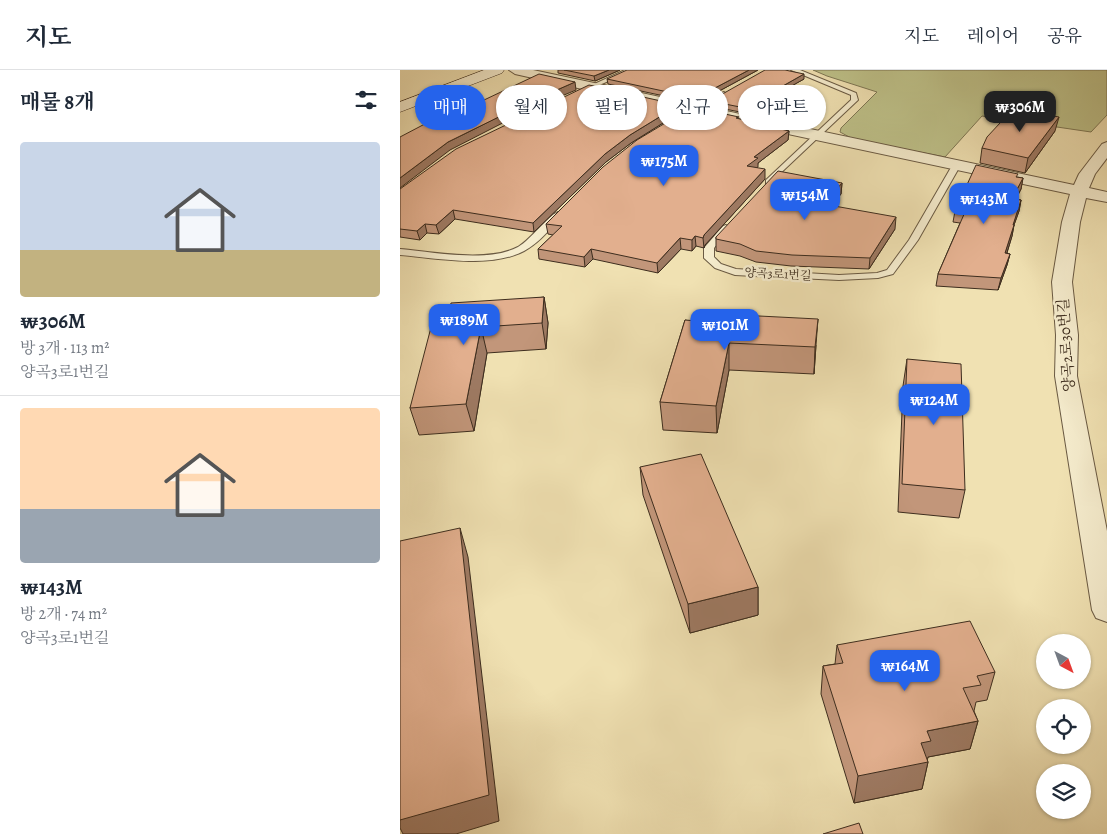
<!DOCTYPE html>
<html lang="ko">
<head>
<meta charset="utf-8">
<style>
  body { margin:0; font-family:Alegreya,"Noto Serif KR",serif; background:#f6f6f7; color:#1f2937; height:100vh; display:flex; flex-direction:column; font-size:19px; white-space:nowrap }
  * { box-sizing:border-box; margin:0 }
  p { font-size:16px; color:#747a83 }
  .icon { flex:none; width:28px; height:28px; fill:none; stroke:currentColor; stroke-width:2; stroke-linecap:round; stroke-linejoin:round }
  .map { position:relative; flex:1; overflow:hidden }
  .drawer { display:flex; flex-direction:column; background:#fff; width:400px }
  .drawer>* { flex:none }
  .banner { position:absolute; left:15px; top:15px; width:475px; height:45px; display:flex; gap:10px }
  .needle { width:32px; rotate:139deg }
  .fabs { position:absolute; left:636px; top:564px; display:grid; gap:10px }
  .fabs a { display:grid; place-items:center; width:55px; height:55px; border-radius:50%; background:#fff; box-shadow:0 1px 4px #0004; font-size:25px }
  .price { position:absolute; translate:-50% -42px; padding:0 11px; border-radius:10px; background:#2563eb; color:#fff; font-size:16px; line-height:32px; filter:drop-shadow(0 1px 2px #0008) }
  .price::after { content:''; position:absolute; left:50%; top:30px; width:15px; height:11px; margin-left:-8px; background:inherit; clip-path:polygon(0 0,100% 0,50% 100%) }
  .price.on { background:#222; color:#fff }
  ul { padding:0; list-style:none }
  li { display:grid; align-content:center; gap:10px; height:265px; padding:0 20px }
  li+li { border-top:1px solid #e0e1e3 }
  li span { display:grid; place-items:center; height:155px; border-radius:5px; color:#555 }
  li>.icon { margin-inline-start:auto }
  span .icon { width:90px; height:90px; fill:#fffc; stroke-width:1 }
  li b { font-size:21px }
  h2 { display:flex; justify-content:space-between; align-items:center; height:60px; padding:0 20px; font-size:21px }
  .pill { padding:0 18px; border-radius:22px; background:#fff; box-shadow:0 1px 4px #0004; font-size:18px; line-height:45px }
  .pill.on { background:#2563eb; color:#fff }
  header { display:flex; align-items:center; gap:30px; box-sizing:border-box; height:70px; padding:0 25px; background:#fff; border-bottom:1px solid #e0e1e3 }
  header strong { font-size:24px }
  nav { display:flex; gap:28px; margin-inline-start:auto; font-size:18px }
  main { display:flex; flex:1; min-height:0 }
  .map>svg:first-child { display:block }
  .green { fill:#bec189; stroke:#7e7754 }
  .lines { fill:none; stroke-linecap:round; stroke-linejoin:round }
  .lane-casing { stroke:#6a5a43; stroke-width:2 }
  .street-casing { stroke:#6a5a43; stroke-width:2 }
  .secondary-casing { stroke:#3d2d1e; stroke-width:1 }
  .lane { fill:#f5eccd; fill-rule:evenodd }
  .street { fill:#f5eccd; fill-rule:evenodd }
  .secondary { fill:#f5eccd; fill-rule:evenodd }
  .wall { fill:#c2967a; stroke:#3d2d1e }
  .shaded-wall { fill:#9e7a63; stroke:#3d2d1e }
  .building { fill:#e2af8e; stroke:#3d2d1e }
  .labels { text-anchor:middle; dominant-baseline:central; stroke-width:5; stroke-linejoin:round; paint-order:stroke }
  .far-street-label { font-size:12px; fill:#3d2d1e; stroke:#f5eccd }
  .street-label { font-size:15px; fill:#3d2d1e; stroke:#f5eccd }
</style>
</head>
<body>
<header>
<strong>지도</strong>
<nav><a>지도</a><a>레이어</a><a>공유</a></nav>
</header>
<main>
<section class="drawer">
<h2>매물 8개<svg class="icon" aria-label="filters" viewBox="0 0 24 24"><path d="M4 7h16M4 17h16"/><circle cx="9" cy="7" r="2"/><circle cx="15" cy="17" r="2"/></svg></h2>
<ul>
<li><span style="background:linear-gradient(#c9d6e8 70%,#c2b280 0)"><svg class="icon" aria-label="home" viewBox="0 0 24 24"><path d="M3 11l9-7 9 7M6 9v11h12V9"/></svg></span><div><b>₩306M</b><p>방 3개 · 113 m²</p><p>양곡3로1번길</p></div></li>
<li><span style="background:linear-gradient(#ffd9b3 65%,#9aa5b1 0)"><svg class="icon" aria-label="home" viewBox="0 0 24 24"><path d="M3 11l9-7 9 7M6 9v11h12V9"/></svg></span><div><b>₩143M</b><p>방 2개 · 74 m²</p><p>양곡3로1번길</p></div></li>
</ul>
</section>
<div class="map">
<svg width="707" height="764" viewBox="0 0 707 764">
  <rect width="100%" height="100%" fill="#f0e1b2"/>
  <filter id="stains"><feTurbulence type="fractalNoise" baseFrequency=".004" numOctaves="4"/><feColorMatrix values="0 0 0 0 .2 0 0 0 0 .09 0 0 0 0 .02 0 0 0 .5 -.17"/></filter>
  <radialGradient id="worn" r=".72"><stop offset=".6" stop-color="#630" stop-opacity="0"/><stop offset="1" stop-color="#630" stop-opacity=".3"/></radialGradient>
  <path class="green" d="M413,0h294v45l-16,17 -109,-16 -37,41 -92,-18 -13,-7 1,-4 36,-36 -50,-16z"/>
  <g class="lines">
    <g class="lane-casing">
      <g id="lane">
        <path d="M225,0h8l-49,22 -5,-1z"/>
        <path d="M391,0h9l56,23 2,7 -89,84h-3v-4l85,-80v-5z"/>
        <path d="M324,22l3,2 -1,1 -36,21 -7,-2z"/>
        <path d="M553,94l7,2 -42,74 -25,34 -15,4 -39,2 -104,-5 -20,-7 -11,-10v-10l19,-22 3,-1 4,3 -16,20v9l7,7 15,5 103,6 38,-2 10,-3 22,-30z"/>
        <path d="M158,142l4,3 -1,2c-11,12 -22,26 -37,34 -34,18 -87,7 -124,4v-6c34,3 87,14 118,-2 14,-8 28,-30 40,-35z"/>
      </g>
    </g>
    <g class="street-casing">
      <path id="street" d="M109,0h24l541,115 5,-11 23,-30 5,-2v16l-12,16 -6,14 18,4v10l-21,-4 -6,24 -8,60 6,53 -1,41 30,155v91l-11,-4 -4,-8 -37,-234 1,-41 -4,-53 10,-60 8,-28 -376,-80 -179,-40z"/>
    </g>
    <g class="secondary-casing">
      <path id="secondary" d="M84,0h20l-2,3 -102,39v-10z"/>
    </g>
    <use href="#lane" class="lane"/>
    <use href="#street" class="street"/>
    <use href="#secondary" class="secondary"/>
  </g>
  <g class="wall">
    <path d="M158,0h62l-25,11 -37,-8z"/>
    <path d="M358,0l-61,33 -89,-19 -1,-5z"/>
    <path d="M404,9l-40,22 5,6 -14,8 -45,-9v-5z"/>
    <path d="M279,43l-48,30 -25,19 -72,70 -79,-13 -16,15 -12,-1 -7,7 -20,-3v-48z"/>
    <path d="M339,49l50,12 -1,9 -30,23 -1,5 8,11 -60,66 -1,3 -8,-2 -4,5 -11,-2 -23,24 -65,-14 -8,8 -46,-8 -1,-10 15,-14 -5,-1 -2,-10z"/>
    <path d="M655,61l-30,42 -45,-10 2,-15z"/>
    <path d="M617,107l6,1 -2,11 -5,10 5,1 -2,11 -5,14 -2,11 -5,17 3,1 -3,11 -9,25 -62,-4 2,-12 22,-51 -7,-1 2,-11z"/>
    <path d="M442,113l-1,11 -9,11 63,24 -26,40 -78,-3 -35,-4 -16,-6 -24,-5v-14z"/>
    <path d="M144,227l4,26 -2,26 -59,4 -13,78 -55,4 -9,-27 39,-97z"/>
    <path d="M285,250l131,25 -2,29 -85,-4 -12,63 -54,-3 -3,-28z"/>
    <path d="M507,289l58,131 -6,28 -61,-6 5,-126z"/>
    <path d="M240,397l118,120v28l-68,18 -47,-138z"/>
    <path d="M437,575l158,27 -8,28 -11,2 -2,9 4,10 -8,28 -42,8 -1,3 1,2 -6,27 -68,14 -33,-109 2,-28 12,-2z"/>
  </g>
  <g class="shaded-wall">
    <path d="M209,0h11l-25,11 -1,-5z"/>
    <path d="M349,0h9l-61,33 -1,-5z"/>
    <path d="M404,4v5l-46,26v-5z"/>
    <path d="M175,12l1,8 -50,21 -76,39 -50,38v-10l48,-36 77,-38z"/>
    <path d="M369,32v5l-14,8v-5z"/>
    <path d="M279,35v8l-48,30 -25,19 -72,70 -1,-9 72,-69 25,-19z"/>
    <path d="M659,47l-4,14 -30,42 3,-15z"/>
    <path d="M389,61l-1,9 -30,23v4l-11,8v-9l7,-9z"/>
    <path d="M365,99v10l-60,66 -1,3 -1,-10 1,-3z"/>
    <path d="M623,108l-2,11 -11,21 2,-11z"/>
    <path d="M442,113l-1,11 -18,21v-11z"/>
    <path d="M621,130l-2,11 -9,25 3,-11z"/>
    <path d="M53,140l2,9 -16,15 -3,-9z"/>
    <path d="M496,147l-1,12 -26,40 1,-11z"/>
    <path d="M25,154l2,9 -7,7 -3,-9z"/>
    <path d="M614,155l-2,11 -9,29 2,-12z"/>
    <path d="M295,166l1,10 -4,5v-11z"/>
    <path d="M280,168l1,11 -23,24 -1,-10z"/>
    <path d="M191,179l2,10 -8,8 -1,-10z"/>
    <path d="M610,184l-3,11 -9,25 3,-12z"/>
    <path d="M144,227l4,26 -2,26 -4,-26z"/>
    <path d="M418,249l-2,26 -2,29 1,-27z"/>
    <path d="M81,257l6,26 -13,78 -8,-27z"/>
    <path d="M329,273v27l-12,63 -1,-27z"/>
    <path d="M60,458l8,29 31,264 -43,13h-53l-3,-6v-8z"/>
    <path d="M358,517v28l-68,18 -2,-29z"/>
    <path d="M578,651l-8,28 -42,8 -1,5h1l-6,27 -68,14 4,-27 63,-33 6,-12z"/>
  </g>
  <g class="building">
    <path d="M164,0h45l-15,6z"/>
    <path d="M227,0h122l-53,28 -89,-19z"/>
    <path d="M365,0h20l19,4 -46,26 11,2 -14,8 -45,-9z"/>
    <path d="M139,4l36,8 -50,22 -77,38 -48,36v-41l40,-21 6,2z"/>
    <path d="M189,15l90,20 -49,30 -25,19 -72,69 -80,-13 -17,15 -11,-1 -8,7 -17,-2v-40l56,-40z"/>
    <path d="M292,37l47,10 -3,1 53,13 -35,26 4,1 -11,8 18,3 -61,66 -1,3 -8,-2 -3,4 -12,-2 -23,25 -66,-14 -7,8 -46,-8 24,-23 -16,-2 57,-57 34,-27z"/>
    <path d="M613,39l46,8 -31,41 -46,-10 5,-11z"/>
    <path d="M576,95l42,9 -2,3 7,1 -11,21 9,1 -8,25h1l-9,28 5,1 -9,24 -63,-4 27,-62 -10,-1z"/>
    <path d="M378,101l64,12 -19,21 73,13 -26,41 -78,-3 -36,-4 -16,-7 -24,-5v-2z"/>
    <path d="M144,227l-2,26 -61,4 -15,77 -56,4 25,-96 14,-1 2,-8z"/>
    <path d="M300,243l118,6 -3,28 -86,-4 -13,63 -56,-4 25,-82 13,1z"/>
    <path d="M507,289l54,5 4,126 -63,-6z"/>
    <path d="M301,384l57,133 -70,17 -48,-137z"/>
    <path d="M60,458l29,267 -89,25v-279z"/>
    <path d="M570,551l25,51 -18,4 4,9 -18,3 15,33 -51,10 4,10 -10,2 7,19 -70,14 -35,-110 20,-3 -6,-18z"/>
    <path d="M459,753l4,11h-40z"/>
  </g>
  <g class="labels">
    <g class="far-street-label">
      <text transform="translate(378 204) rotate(3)">양곡3로1번길</text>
    </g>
    <g class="street-label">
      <text transform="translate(666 275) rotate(-94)">양곡2로30번길</text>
    </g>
  </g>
  <rect width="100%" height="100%" filter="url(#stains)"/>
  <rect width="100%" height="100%" fill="url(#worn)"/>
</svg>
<div class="fabs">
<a><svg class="needle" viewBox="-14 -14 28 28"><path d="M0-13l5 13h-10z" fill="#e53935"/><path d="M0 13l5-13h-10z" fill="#747a83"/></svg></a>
<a><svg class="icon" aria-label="locate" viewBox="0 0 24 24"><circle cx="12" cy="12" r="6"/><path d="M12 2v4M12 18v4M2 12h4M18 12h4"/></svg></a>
<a><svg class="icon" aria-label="layers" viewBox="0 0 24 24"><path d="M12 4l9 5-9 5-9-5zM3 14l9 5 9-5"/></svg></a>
</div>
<b class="price on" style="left:620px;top:63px">₩306M</b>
<b class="price" style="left:264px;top:117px">₩175M</b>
<b class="price" style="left:405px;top:151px">₩154M</b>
<b class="price" style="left:584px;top:155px">₩143M</b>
<b class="price" style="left:64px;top:276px">₩189M</b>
<b class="price" style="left:325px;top:281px">₩101M</b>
<b class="price" style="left:534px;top:356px">₩124M</b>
<b class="price" style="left:505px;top:622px">₩164M</b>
<div class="banner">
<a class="pill on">매매</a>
<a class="pill">월세</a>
<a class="pill">필터</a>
<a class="pill">신규</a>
<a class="pill">아파트</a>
</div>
</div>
</main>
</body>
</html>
